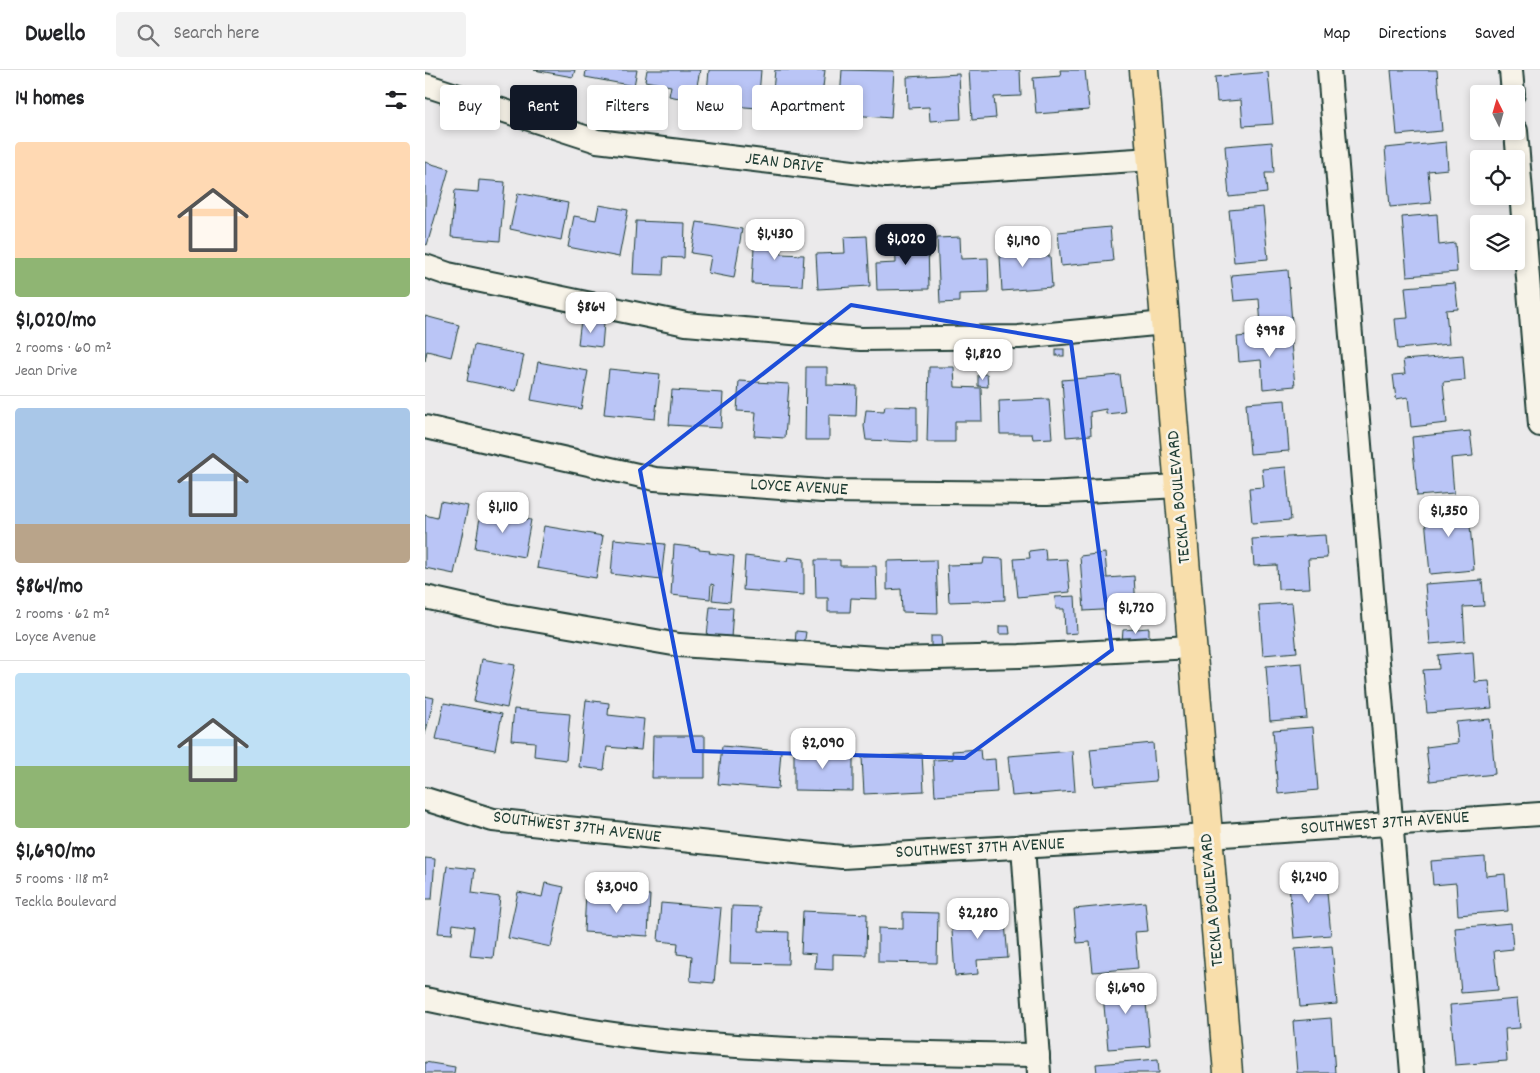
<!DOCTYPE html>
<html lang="en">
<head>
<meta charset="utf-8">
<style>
  body { margin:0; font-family:Dekko,sans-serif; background:#f2f2f2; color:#202124; height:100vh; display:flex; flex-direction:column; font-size:19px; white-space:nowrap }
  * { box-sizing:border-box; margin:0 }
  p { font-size:16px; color:#757577 }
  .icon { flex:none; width:28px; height:28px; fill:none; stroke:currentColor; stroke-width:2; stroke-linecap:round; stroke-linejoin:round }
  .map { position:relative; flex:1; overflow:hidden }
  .drawer { display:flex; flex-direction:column; background:#fff; width:425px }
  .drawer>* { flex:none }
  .hud { position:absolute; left:15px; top:15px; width:475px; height:45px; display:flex; gap:10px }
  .needle { width:32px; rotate:355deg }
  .controls { position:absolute; left:1045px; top:15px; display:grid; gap:10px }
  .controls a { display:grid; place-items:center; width:55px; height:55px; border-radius:5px; background:#fff; box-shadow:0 2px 8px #0003; font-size:25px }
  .price { position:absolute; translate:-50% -42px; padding:0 11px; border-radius:10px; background:#fff; color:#222; font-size:16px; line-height:32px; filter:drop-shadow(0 1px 2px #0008) }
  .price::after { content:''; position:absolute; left:50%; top:30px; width:15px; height:11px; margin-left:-8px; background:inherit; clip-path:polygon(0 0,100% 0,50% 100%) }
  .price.on { background:#111827; color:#fff }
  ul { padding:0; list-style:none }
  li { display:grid; align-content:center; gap:10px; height:265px; padding:0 15px }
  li+li { border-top:1px solid #e0e0e0 }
  li span { display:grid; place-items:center; height:155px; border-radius:5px; color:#555 }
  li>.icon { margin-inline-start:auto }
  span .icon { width:90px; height:90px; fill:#fffc; stroke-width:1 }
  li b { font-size:21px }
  h2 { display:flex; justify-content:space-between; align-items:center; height:60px; padding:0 15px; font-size:21px }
  .pill { padding:0 18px; border-radius:5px; background:#fff; box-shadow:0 2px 8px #0003; font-size:18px; line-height:45px }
  .pill.on { background:#111827; color:#fff }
  header { display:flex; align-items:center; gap:30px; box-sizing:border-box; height:70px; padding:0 25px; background:#fff; border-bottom:1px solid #e0e0e0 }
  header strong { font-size:24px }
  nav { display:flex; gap:28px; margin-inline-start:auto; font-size:18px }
  .search { width:350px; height:45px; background:#f2f2f2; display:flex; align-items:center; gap:12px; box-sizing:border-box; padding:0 18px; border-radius:5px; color:#757577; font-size:19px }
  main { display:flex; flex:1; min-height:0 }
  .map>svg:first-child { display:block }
  .building { fill:#bac5f6; stroke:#1f3d34 }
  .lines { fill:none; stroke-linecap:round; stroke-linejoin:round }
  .minor-casing { stroke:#1f3d34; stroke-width:26 }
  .major-casing { stroke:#1f3d34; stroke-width:31 }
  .minor { stroke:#f7f3e8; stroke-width:22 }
  .major { stroke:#f8deab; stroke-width:28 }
  .marked { fill:none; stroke:#1d4ed8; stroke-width:4; stroke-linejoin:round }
  .labels { text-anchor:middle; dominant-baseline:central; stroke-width:5; stroke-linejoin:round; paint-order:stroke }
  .street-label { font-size:18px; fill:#1f3d34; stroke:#f7f3e8 }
</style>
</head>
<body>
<header>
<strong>Dwello</strong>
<div class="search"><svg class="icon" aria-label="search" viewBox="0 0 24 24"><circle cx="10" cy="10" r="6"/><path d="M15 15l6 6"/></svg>Search here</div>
<nav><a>Map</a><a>Directions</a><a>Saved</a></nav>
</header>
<main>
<section class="drawer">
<h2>14 homes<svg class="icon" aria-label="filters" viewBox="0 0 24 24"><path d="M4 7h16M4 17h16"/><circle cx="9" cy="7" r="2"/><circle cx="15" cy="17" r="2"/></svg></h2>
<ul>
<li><span style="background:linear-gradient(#ffd9b3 75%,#8fb573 0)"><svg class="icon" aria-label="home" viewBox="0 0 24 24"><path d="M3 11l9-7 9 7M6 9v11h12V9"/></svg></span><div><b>$1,020/mo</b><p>2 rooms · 60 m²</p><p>Jean Drive</p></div></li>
<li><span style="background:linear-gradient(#a9c7e8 75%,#b9a48a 0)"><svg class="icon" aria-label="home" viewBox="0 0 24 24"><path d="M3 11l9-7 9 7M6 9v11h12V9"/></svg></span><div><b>$864/mo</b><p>2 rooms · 62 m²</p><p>Loyce Avenue</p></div></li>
<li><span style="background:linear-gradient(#bfe0f5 60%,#8fb573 0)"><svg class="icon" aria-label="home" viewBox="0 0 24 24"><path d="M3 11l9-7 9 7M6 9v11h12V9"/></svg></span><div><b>$1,690/mo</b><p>5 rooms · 118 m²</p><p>Teckla Boulevard</p></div></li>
</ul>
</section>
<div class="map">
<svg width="1115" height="1003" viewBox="0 0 1115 1003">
  <rect width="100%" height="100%" fill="#ebeaeb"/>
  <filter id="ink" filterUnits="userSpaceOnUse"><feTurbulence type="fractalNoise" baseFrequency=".02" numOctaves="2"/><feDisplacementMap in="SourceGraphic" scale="10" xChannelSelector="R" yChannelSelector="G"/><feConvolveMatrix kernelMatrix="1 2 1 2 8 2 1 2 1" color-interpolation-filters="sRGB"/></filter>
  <g filter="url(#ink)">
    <g class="building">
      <path d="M109,0h41l-2,7z"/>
      <path d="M161,0h51l-3,16 -49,-9z"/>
      <path d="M222,0h53l-6,31 -25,-5 2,-10 -26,-5z"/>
      <path d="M284,0h52l-3,38 -52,-4z"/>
      <path d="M350,0h50l-3,26 -25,-2 -1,19 -25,-2z"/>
      <path d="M417,0l52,1 -3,47 -52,-4z"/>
      <path d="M544,0h51l1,26 -27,1 2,21 -24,2z"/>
      <path d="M635,0h25l4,40 -53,4 -3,-36 28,-2z"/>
      <path d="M966,0h46l5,61 -45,4z"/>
      <path d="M843,2l5,52 -30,2 -2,-26 -24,2 -2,-25z"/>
      <path d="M534,4l2,45 -31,2 -1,-14 -21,1 -1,-31z"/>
      <path d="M847,72l2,31h-9l2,20 -38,4 -4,-51z"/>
      <path d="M1021,72l2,27 -20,2 3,32 -41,4 -5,-59z"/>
      <path d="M0,92l24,7 -22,76 -2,-1z"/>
      <path d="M54,110l26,2 -5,59 -49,-4 4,-47 23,2z"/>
      <path d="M93,123l50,10 -7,37 -51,-11z"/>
      <path d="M174,135l29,5 -9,47 -51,-10 6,-31 22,4z"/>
      <path d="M838,137l5,52 -34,3 -5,-52z"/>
      <path d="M1012,144l2,31 16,-2 2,29 -50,4 -5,-59z"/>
      <path d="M211,151l49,2 -1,35 -20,-1 -1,18 -30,-1z"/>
      <path d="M272,152l45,7 -8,49 -26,-5 3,-17 -20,-3z"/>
      <path d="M685,157l3,34 -52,5 -3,-34z"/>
      <path d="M330,159l28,1 -2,24 23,1 -2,31 -50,-2z"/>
      <path d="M442,166l3,50 -52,3 -2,-35 29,-1 -1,-16z"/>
      <path d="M470,167h33l1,52 -52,1 -1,-26 20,-1z"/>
      <path d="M535,167l1,22 27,-1 1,35 -30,1v8l-19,1 -3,-65z"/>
      <path d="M597,168l1,20 27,-2 2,31 -50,4 -3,-52z"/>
      <path d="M863,200l4,53 -31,3 -2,-27 -25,2 -3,-26z"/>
      <path d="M1030,213l3,26 -12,1 3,34 -51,5 -3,-30 13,-1 -3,-31z"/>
      <path d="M0,246l34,9 -8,32 -24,-6 -2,10z"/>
      <path d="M156,250l23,3 -2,24 -24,-3z"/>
      <path d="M865,262l5,54 -32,3 -2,-29 -22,2 -2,-25z"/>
      <path d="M49,275l50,10 -8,36 -49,-10z"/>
      <rect x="631" y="279" width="8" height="7"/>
      <path d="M1038,285l2,25 -22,2 4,41 -36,4 -3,-30 -12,2 -3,-24 12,-1 -2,-14z"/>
      <path d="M113,292l50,9 -7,38 -50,-9z"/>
      <path d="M381,297h21v18l30,1 -1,30 -27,-1v25h-24z"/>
      <path d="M504,297h25l1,20 26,1 1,33h-27v21h-28z"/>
      <path d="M184,299l51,5 -5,45 -51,-5z"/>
      <path d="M562,304l1,13 -10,-1v-11z"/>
      <path d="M695,305l5,37 -19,2v-5l-16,3 1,23 -25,2 -4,-57z"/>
      <path d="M314,311l50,3 -4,54 -31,-2 2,-24 -19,-1z"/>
      <path d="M247,320l51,3 -2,35 -52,-3z"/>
      <path d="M624,329l3,39 -19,1 -1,-5h-32l-1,-33z"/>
      <path d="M860,330l4,51 -39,3 -4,-51z"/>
      <path d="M460,336l32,1v35l-51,-2 -2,-14 2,-16 18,1z"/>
      <path d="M1045,361l3,25 -22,2 3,35 -37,3 -5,-59z"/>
      <path d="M861,397l5,53 -39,3 -3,-35 15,-1 -2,-18z"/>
      <path d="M15,431l28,5 -14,68 -29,-6v-53l12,3z"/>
      <path d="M1043,433l6,67 -44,4 -6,-67z"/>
      <path d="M56,441l50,9 -7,37 -49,-9z"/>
      <path d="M119,456l59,10 -7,42 -59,-10z"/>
      <path d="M900,465l2,23 -19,1 2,29 -32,1 -1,-24 -23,1 -2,-27z"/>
      <path d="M189,469l51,5 -4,36 -50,-6z"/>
      <path d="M249,475l25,3v2l11,1 -1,2 25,3 -4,46 -18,-2 2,-15 -3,-1 -1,15 -39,-4z"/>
      <path d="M620,479l1,11 21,-1 3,33 -52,5 -4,-38 16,-1 -1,-7z"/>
      <path d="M680,483l2,25 27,-2 2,32 -52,3 -4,-55z"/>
      <path d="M320,486l42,5 1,-4 16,2v36l-61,-5z"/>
      <path d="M559,488l19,1 2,41 -56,2 -2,-37 36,-1z"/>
      <path d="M390,490h25v6h36l1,33 -26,-1 -1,14h-22v-14h-12z"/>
      <path d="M511,490l2,53 -36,-1 -1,-23 -14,1v-29z"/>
      <path d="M1057,510l2,26 -21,1 2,34 -35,3 -5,-60z"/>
      <path d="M650,526l2,37 -12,1 -1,-25h-8l-1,-12z"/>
      <path d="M867,533l5,49 -34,3 -4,-50z"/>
      <path d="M285,537l23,1 -2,30 -24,-2z"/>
      <path d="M574,556h10l1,8h-11z"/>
      <path d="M724,558v12l-27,2 1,-12z"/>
      <path d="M371,561l10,1 -2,13h-9z"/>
      <path d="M506,566h10l1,13h-11z"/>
      <path d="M1048,582l2,30 14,-1 3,27 -65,5 -4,-43 16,-1 -1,-14z"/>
      <path d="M57,589l33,6 -8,43 -33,-7z"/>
      <path d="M877,593l5,55 -37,3 -4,-55z"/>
      <path d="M0,626l9,2 -9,37z"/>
      <path d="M161,630l23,3 -1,12 36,4 -3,31 -34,-3 -3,23 -25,-3z"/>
      <path d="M19,633l58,11 -7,36 -59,-11z"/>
      <path d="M89,639l56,5 -4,46 -32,-4 1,-14 -24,-2z"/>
      <path d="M1065,649l5,55 -65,7 -4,-34 32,-4 -2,-21z"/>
      <path d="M888,657l5,63 -40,4 -5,-64z"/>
      <path d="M228,666h52v42h-53z"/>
      <path d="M383,671h15v13h30v37l-59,-1v-38h14z"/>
      <path d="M728,673l3,38 -62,5 -4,-37z"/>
      <path d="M297,676l59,5 -3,38 -60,-5z"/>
      <path d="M555,679l1,11 14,-1 2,33 -62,4 -2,-36 20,-1 -1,-8z"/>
      <path d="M647,681l3,40 -63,5 -4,-40z"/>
      <path d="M497,684l2,37 -60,3 -2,-37z"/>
      <path d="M1060,787l1,19 19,-2 3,37 -50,4 -2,-32 -23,2 -2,-24z"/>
      <path d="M0,788l10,1 -3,40h-7z"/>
      <path d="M22,796l28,3 -3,24 28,4 -7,61 -23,-2 4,-29 -21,-3 -1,10 -14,-1z"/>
      <path d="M900,801l6,64 -37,3 -6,-64z"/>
      <path d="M120,813l19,4 -13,60 -43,-9 10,-46 24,5z"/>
      <path d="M161,822l64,3 -2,41 -64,-4z"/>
      <path d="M720,832l3,29 -13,1 3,36 -45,4 -3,-30 -13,1 -3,-34z"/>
      <path d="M236,833l60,5 -7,75 -24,-2 2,-25 -15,-2 1,-11 -20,-2z"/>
      <path d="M307,836l28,1 -1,24 30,1 -1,32 -58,-1z"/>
      <path d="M378,841l64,3 -1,41 -33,-1v16l-18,-1 1,-15 -15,-1z"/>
      <path d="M579,841l4,47 -31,2 1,14 -23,2 -4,-60z"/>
      <path d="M478,842l35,1 -1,50 -59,-1v-34l25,1z"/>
      <path d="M1086,853l2,26 -19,2 4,39 -37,3 -6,-65z"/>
      <path d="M907,876l5,58 -37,3 -5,-58z"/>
      <path d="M719,911l6,65 -42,3 -6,-65z"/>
      <path d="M1092,929l3,29 -15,1 2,32 -52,4 -5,-60z"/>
      <path d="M906,948l4,55h-38l-4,-52z"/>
      <path d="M733,989l1,14h-62l-1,-9z"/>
      <path d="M0,992l30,5 -1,6h-29z"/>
    </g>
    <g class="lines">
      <g class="minor-casing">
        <g id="minor">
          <path d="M904,0l83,1003"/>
          <path d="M1086,0l2,24"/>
          <path d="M0,15l172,56 289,35 266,-17"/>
          <path d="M1091,61l24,294"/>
          <path d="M0,196l23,8 238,50 175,15 158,-2 146,-14"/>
          <path d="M0,357l230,52 167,12 225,2 132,-7"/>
          <path d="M0,527l80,18 174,30 213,14 128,-3 172,-9"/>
          <path d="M0,729l68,21 349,37 366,-21 332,-22"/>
          <path d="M598,776l16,227"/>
          <path d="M0,929c81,17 163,34 246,42 122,11 245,12 367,14"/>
        </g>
      </g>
      <g class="major-casing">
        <path id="major" d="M719,0l84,1003"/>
      </g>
      <use href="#minor" class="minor"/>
      <use href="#major" class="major"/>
    </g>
  </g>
  <path class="marked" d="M426,235l220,37 41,308 -147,108 -271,-7 -54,-281z"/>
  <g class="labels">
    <g class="street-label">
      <text transform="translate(359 94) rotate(7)">JEAN DRIVE</text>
      <text transform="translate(374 418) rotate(3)">LOYCE AVENUE</text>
      <text transform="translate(755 427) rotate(-95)">TECKLA BOULEVARD</text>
      <text transform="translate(960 754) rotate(-4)">SOUTHWEST 37TH AVENUE</text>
      <text transform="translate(152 758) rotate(7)">SOUTHWEST 37TH AVENUE</text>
      <text transform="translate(555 779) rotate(-3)">SOUTHWEST 37TH AVENUE</text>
      <text transform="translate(788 830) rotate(-95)">TECKLA BOULEVARD</text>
    </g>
  </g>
</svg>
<div class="controls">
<a><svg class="needle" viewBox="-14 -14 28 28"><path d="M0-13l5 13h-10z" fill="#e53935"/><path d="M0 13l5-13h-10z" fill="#757577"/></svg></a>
<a><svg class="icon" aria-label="locate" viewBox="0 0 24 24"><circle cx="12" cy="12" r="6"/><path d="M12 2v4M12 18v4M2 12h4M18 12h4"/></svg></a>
<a><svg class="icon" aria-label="layers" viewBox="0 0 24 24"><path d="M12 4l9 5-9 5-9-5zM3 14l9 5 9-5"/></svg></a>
</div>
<b class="price" style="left:350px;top:191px">$1,430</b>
<b class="price on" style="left:481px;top:196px">$1,020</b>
<b class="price" style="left:598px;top:198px">$1,190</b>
<b class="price" style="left:166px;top:264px">$864</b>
<b class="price" style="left:845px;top:288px">$998</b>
<b class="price" style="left:558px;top:311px">$1,820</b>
<b class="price" style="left:78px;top:464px">$1,110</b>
<b class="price" style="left:1024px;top:468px">$1,350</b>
<b class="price" style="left:711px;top:565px">$1,720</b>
<b class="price" style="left:398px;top:700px">$2,090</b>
<b class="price" style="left:884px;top:834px">$1,240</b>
<b class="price" style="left:192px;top:844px">$3,040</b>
<b class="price" style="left:553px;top:870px">$2,280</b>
<b class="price" style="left:701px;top:945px">$1,690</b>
<div class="hud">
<a class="pill">Buy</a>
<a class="pill on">Rent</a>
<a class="pill">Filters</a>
<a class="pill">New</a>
<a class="pill">Apartment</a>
</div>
</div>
</main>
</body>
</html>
